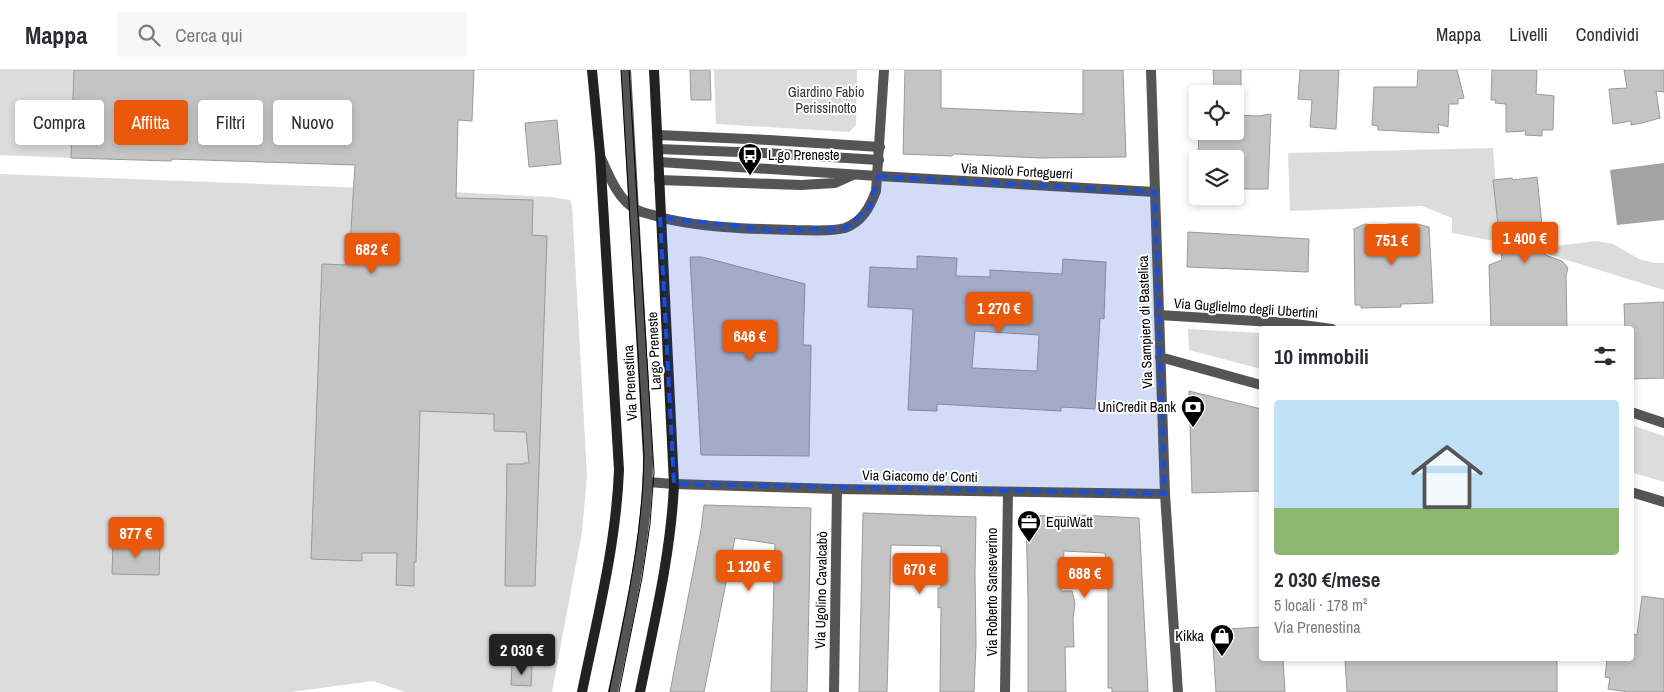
<!DOCTYPE html>
<html lang="it">
<head>
<meta charset="utf-8">
<style>
  body { margin:0; font-family:"Archivo Narrow",sans-serif; background:#f7f7f7; color:#2b2b33; height:100vh; display:flex; flex-direction:column; font-size:19px; white-space:nowrap }
  * { box-sizing:border-box; margin:0 }
  p { font-size:16px; color:#7c7c81 }
  .icon { flex:none; width:28px; height:28px; fill:none; stroke:currentColor; stroke-width:2; stroke-linecap:round; stroke-linejoin:round }
  .map { position:relative; flex:1; overflow:hidden }
  .sheet { position:absolute; left:1259px; top:256px; width:375px; height:335px; display:flex; flex-direction:column; background:#fff; border-radius:5px; box-shadow:0 2px 8px #0003 }
  .sheet>* { flex:none }
  .top-card { position:absolute; left:15px; top:30px; width:475px; height:45px; display:flex; gap:10px }
  .fabs { position:absolute; left:1189px; top:15px; display:grid; gap:10px }
  .fabs a { display:grid; place-items:center; width:55px; height:55px; border-radius:5px; background:#fff; box-shadow:0 2px 8px #0003; font-size:25px }
  .price { position:absolute; translate:-50% -42px; padding:0 11px; border-radius:5px; background:#ea580c; color:#fff; font-size:16px; line-height:32px; filter:drop-shadow(0 1px 2px #0008) }
  .price::after { content:''; position:absolute; left:50%; top:30px; width:15px; height:11px; margin-left:-8px; background:inherit; clip-path:polygon(0 0,100% 0,50% 100%) }
  .price.selected { background:#222; color:#fff }
  ul { padding:0; list-style:none }
  li { display:grid; align-content:center; gap:10px; height:265px; padding:0 15px }
  li+li { border-top:1px solid #e1e1e2 }
  li span { display:grid; place-items:center; height:155px; border-radius:5px; color:#555 }
  li>.icon { margin-inline-start:auto }
  span .icon { width:90px; height:90px; fill:#fffc; stroke-width:1 }
  li b { font-size:21px }
  h2 { display:flex; justify-content:space-between; align-items:center; height:60px; padding:0 15px; font-size:21px }
  .chip { padding:0 18px; border-radius:5px; background:#fff; box-shadow:0 2px 8px #0003; font-size:18px; line-height:45px }
  .chip.selected { background:#ea580c; color:#fff }
  header { display:flex; align-items:center; gap:30px; box-sizing:border-box; height:70px; padding:0 25px; background:#fff; border-bottom:1px solid #e1e1e2 }
  header strong { font-size:24px }
  nav { display:flex; gap:28px; margin-inline-start:auto; font-size:18px }
  .search { width:350px; height:45px; background:#f7f7f7; display:flex; align-items:center; gap:12px; box-sizing:border-box; padding:0 18px; border-radius:5px; color:#7c7c81; font-size:19px }
  .map>svg:first-child { display:block }
  .green { fill:#dcdcdc }
  .water { fill:#a3a3a3 }
  .building { fill:#c4c4c4; stroke:#999; fill-rule:evenodd }
  .lines { fill:none; stroke-linecap:round; stroke-linejoin:round }
  .service { stroke:#555; stroke-width:10 }
  .minor { stroke:#555; stroke-width:10 }
  .tertiary { stroke:#555; stroke-width:10 }
  .secondary { stroke:#222; stroke-width:10 }
  .tram { stroke:#000; stroke-width:1 }
  .marked { fill:#1d4ed8; fill-opacity:0.2; stroke:#1d4ed8; stroke-width:4; stroke-dasharray:10 6; stroke-linejoin:round }
  .labels { text-anchor:middle; dominant-baseline:central; stroke-width:4; stroke-linejoin:round; paint-order:stroke }
  .park-label { font-size:14px; fill:#333; stroke:#fff }
  .poi-label { font-size:14px; fill:#000; stroke:#fff; text-anchor:start }
  .street-label { font-size:14px; fill:#000; stroke:#fff }
</style>
</head>
<body>
<header>
<strong>Mappa</strong>
<div class="search"><svg class="icon" aria-label="search" viewBox="0 0 24 24"><circle cx="10" cy="10" r="6"/><path d="M15 15l6 6"/></svg>Cerca qui</div>
<nav><a>Mappa</a><a>Livelli</a><a>Condividi</a></nav>
</header>
<div class="map">
<svg width="1664" height="622" viewBox="0 0 1664 622">
  <rect width="100%" height="100%" fill="#fff"/>
  <g class="green">
    <path d="M0,0h201l-3,90 -127,-2 -71,-3z"/>
    <path d="M714,0h143l-1,55 -7,7 -133,-8z"/>
    <path d="M1493,78l7,94 -48,-9v-15l-30,-12 -132,5 -2,-58z"/>
    <path d="M0,104l392,15 158,8 20,3 2,5 15,270 -5,57 -30,160h-147l-32,-11 -82,11h-291z"/>
    <path d="M1596,171l17,3 26,15 16,4h9v27l-133,-41z"/>
    <path d="M1188,259l73,4v36l-72,-19z"/>
    <path d="M1631,355l33,11v46l-33,-10z"/>
  </g>
  <path class="water" d="M1664,93v57l-47,5 -7,-55z"/>
  <g class="building">
    <path d="M74,0h400l-2,51 -14,-1 -2,78 77,2 -1,35 15,1 -12,350h-30l2,-122h17v-1h5l-3,-31 -32,-1v-17l-74,-3 -4,151h-2v24l-18,-1 1,-32h-35v8l-51,-2 11,-295 24,1v-4l3,1 6,-97 -183,-6 -1,2 -100,-3z"/>
    <path d="M690,0h20l1,30h-20z"/>
    <path d="M905,0h36v38l142,6v-44h40l3,87 -86,1 -86,-4 -2,2 -49,-2z"/>
    <path d="M1213,0h28v19l-27,-2z"/>
    <path d="M1300,0h39l-3,59 -26,-2 2,-27 -14,-1z"/>
    <path d="M1418,0h39l7,28 -6,1v5h-9l-1,23 -10,-3 1,9 -61,-3v-4l-6,-1 2,-38h43z"/>
    <path d="M1492,0h45l-1,24 18,2 -1,34h-11v6l-17,-1 1,-4 -20,1v-28l-11,-1 1,-3h-5z"/>
    <path d="M1624,0h40v22l-8,-1 4,27 -18,5 -11,2v-4l-18,3 -4,-35 18,-1z"/>
    <path d="M1271,44l-3,75h-33v-30h-37l1,-28h36v-16l24,1z"/>
    <path d="M557,50l4,44 -32,3 -4,-44z"/>
    <path d="M1537,107l8,78 17,6 6,7 -2,8 1,53h-76l-2,-64 13,-5 -9,-80 19,-2 1,2z"/>
    <path d="M1365,154l7,1 4,3 13,-4h28l12,3 4,76 -32,1v3l-40,1v-3h-6l-1,-76z"/>
    <path d="M1188,162l121,7 -1,33 -121,-5z"/>
    <path d="M917,186l40,2 -1,18 34,1v-7l72,4 1,-15 43,3 -2,57 -4,-1 -5,91 -34,-2v4l-124,-7v7l-29,-1 5,-101 -45,-2 2,-40 47,2zM975,261l64,4 -2,36 -65,-3z"/>
    <path d="M690,187h12l103,27 -2,61h8l-2,111 -108,-1z"/>
    <path d="M1664,232v76l-33,1v-50h-6l-1,-25z"/>
    <path d="M1189,321l72,18v82l-69,2z"/>
    <path d="M704,435l107,3 -4,184h-36l4,-148 -40,-6 -31,154h-34l31,-162z"/>
    <path d="M863,443l113,4 -1,56 1,73 -2,46h-34l1,-85 -3,1v-20h3v-42l-50,-1 -4,147h-28z"/>
    <path d="M1026,445l48,2 4,-2 61,3 9,174h-36v-4h-4v-109l-3,-26 -41,-2 -3,40h11l3,12 -2,16 1,28h-9l1,45h-38v-92z"/>
    <path d="M113,473l47,2 -1,30 -47,-1z"/>
    <path d="M1642,526l22,3v93h-36l-20,-3 2,-11 -5,-1 2,-18h24v-25l6,1z"/>
    <path d="M1261,557v32h22l2,33h-69l-4,-62z"/>
    <path d="M1345,589h212v33h-210z"/>
    <path d="M512,595l20,1 -1,20 -20,-1z"/>
  </g>
  <g class="lines">
    <g class="service">
      <path d="M658,65l111,5 111,7"/>
      <path d="M658,79l107,4 114,7"/>
      <path d="M659,92l219,14"/>
      <path d="M659,110l142,5 34,-2 18,-8"/>
      <path d="M648,412l26,2"/>
      <path d="M613,622c16,-77 35,-155 35,-234l-22,-388"/>
    </g>
    <g class="minor">
      <path d="M1151,0l14,424 13,198"/>
      <path d="M878,106l277,16"/>
      <path d="M1159,245l129,8 44,6"/>
      <path d="M1160,287l101,28"/>
      <path d="M1631,342l33,11"/>
      <path d="M674,414l163,5 328,5"/>
      <path d="M1631,422l33,10"/>
      <path d="M834,622l3,-203"/>
      <path d="M1005,622l3,-200"/>
    </g>
    <path class="tertiary" d="M601,88c8,18 17,42 36,52 6,3 13,4 19,6 41,12 96,13 140,14 15,0 34,2 49,-2 17,-6 25,-21 31,-37l8,-121"/>
    <g class="secondary">
      <path d="M582,622c15,-73 34,-146 37,-222l-19,-316 -8,-84"/>
      <path d="M640,622c14,-69 31,-138 34,-208l-20,-414"/>
    </g>
    <g class="tram">
      <path d="M609,622c16,-79 34,-157 35,-238l-23,-384"/>
      <path d="M619,622l23,-114 8,-54 4,-52 -25,-402"/>
    </g>
  </g>
  <path class="marked" d="M878,106l277,16 10,302 -491,-10 -14,-267 112,13 73,-2 24,-20z"/>
  <defs>
    <g id="bus-pin" transform="scale(1.25)"><path d="M0 17L-7.5 6A9.5 9.5 0 1 1 7.5 6Z" fill="#000" stroke="#fff"/><path d="M-5-6H5V4H4V6H2V4H-2V6H-4V4H-5ZM-3.5-4V0h7V-4ZM-3.5 1.2v1.5H-2V1.2ZM2 1.2v1.5H3.5V1.2Z" fill="#fff"/></g>
    <g id="bank-pin" transform="scale(1.25)"><path d="M0 17L-7.5 6A9.5 9.5 0 1 1 7.5 6Z" fill="#000" stroke="#fff"/><path d="M-6-4H6V4H-6ZM0-2.3a2.3 2.3 0 1 0 0 4.6a2.3 2.3 0 1 0 0-4.6Z" fill="#fff"/></g>
    <g id="office-pin" transform="scale(1.25)"><path d="M0 17L-7.5 6A9.5 9.5 0 1 1 7.5 6Z" fill="#000" stroke="#fff"/><path d="M-6-3h4V-5.5h4V-3h4V5H-6ZM-1-4.5V-3h2v-1.5ZM-6 0V1H6V0Z" fill="#fff"/></g>
    <g id="shop-pin" transform="scale(1.25)"><path d="M0 17L-7.5 6A9.5 9.5 0 1 1 7.5 6Z" fill="#000" stroke="#fff"/><path d="M-5-2.5h2.3a2.7 3.5 0 0 1 5.4 0H5L5.5 6h-11ZM-1.5-2.5h3a1.5 2.3 0 0 0-3 0Z" fill="#fff"/></g>
  </defs>
  <g fill-rule="evenodd">
    <use href="#bus-pin" x="750" y="85"/>
    <use href="#bank-pin" x="1193" y="337"/>
    <use href="#office-pin" x="1029" y="452"/>
    <use href="#shop-pin" x="1222" y="566"/>
  </g>
  <g class="labels">
    <g class="park-label">
      <text x="826" y="22">Giardino Fabio<tspan x="826" dy="16">Perissinotto</tspan></text>
    </g>
    <g class="poi-label">
      <text x="768" y="85">L.go Preneste</text>
      <text x="1176" y="337" text-anchor="end">UniCredit Bank</text>
      <text x="1046" y="452">EquiWatt</text>
      <text x="1204" y="566" text-anchor="end">Kikka</text>
    </g>
    <g class="street-label">
      <text transform="translate(1017 101) rotate(3)">Via Nicolò Forteguerri</text>
      <text transform="translate(1246 238) rotate(4)">Via Guglielmo degli Ubertini</text>
      <text transform="translate(1145 252) rotate(-92)">Via Sampiero di Bastelica</text>
      <text transform="translate(654 281) rotate(-93)">Largo Preneste</text>
      <text transform="translate(630 313) rotate(-93)">Via Prenestina</text>
      <text transform="translate(920 406) rotate(1)">Via Giacomo de' Conti</text>
      <text transform="translate(821 520) rotate(-89)">Via Ugolino Cavalcabò</text>
      <text transform="translate(992 522) rotate(-90)">Via Roberto Sanseverino</text>
    </g>
  </g>
</svg>
<div class="fabs">
<a><svg class="icon" aria-label="locate" viewBox="0 0 24 24"><circle cx="12" cy="12" r="6"/><path d="M12 2v4M12 18v4M2 12h4M18 12h4"/></svg></a>
<a><svg class="icon" aria-label="layers" viewBox="0 0 24 24"><path d="M12 4l9 5-9 5-9-5zM3 14l9 5 9-5"/></svg></a>
</div>
<b class="price" style="left:1525px;top:194px">1 400 €</b>
<b class="price" style="left:1392px;top:196px">751 €</b>
<b class="price" style="left:372px;top:205px">682 €</b>
<b class="price" style="left:999px;top:264px">1 270 €</b>
<b class="price" style="left:750px;top:292px">646 €</b>
<b class="price" style="left:136px;top:489px">877 €</b>
<b class="price" style="left:749px;top:522px">1 120 €</b>
<b class="price" style="left:920px;top:525px">670 €</b>
<b class="price" style="left:1085px;top:529px">688 €</b>
<b class="price selected" style="left:522px;top:606px">2 030 €</b>
<div class="top-card">
<a class="chip">Compra</a>
<a class="chip selected">Affitta</a>
<a class="chip">Filtri</a>
<a class="chip">Nuovo</a>
</div>
<section class="sheet">
<h2>10 immobili<svg class="icon" aria-label="filters" viewBox="0 0 24 24"><path d="M4 7h16M4 17h16"/><circle cx="9" cy="7" r="2"/><circle cx="15" cy="17" r="2"/></svg></h2>
<ul>
<li><span style="background:linear-gradient(#bfe0f5 70%,#8fb573 0)"><svg class="icon" aria-label="home" viewBox="0 0 24 24"><path d="M3 11l9-7 9 7M6 9v11h12V9"/></svg></span><div><b>2 030 €/mese</b><p>5 locali · 178 m²</p><p>Via Prenestina</p></div></li>
</ul>
</section>
</div>
</body>
</html>
